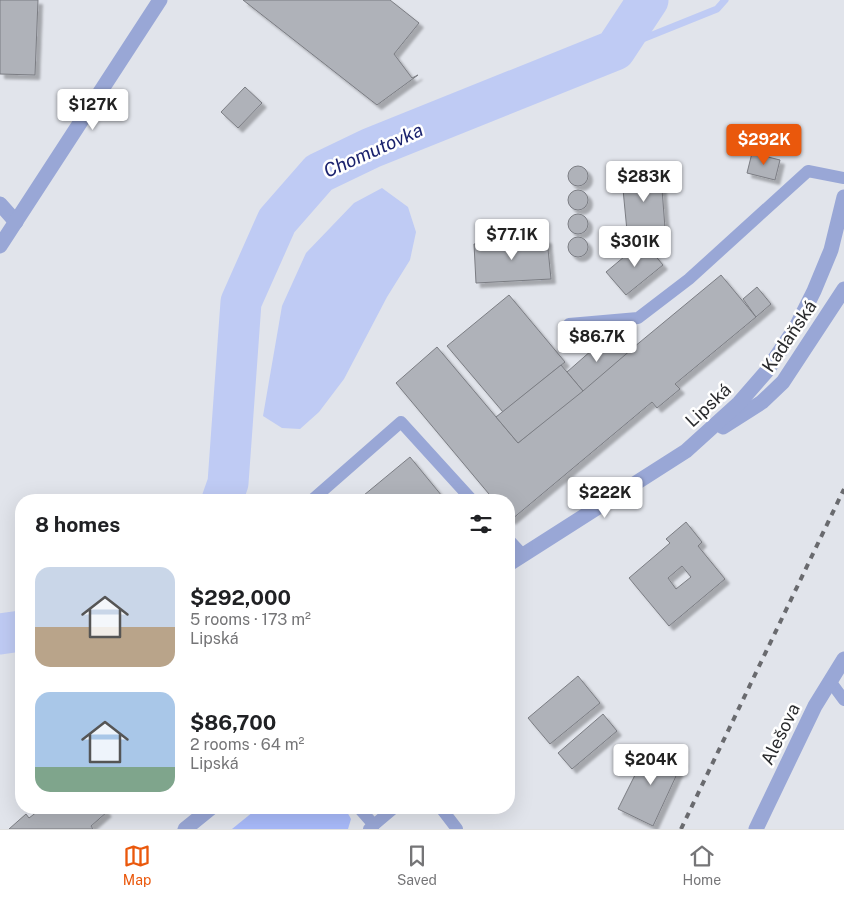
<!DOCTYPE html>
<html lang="en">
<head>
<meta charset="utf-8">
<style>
  body { margin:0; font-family:"Public Sans",sans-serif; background:#f2f2f2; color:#202124; height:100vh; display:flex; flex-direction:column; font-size:19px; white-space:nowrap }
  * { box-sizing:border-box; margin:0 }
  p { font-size:16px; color:#757577 }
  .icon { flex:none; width:28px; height:28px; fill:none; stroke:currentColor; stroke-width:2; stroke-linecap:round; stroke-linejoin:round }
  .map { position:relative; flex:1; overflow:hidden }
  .sheet { position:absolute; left:15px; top:494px; width:500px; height:320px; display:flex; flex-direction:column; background:#fff; border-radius:20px; box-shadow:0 5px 20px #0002 }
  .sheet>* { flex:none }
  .price { position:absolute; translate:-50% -42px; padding:0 11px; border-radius:5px; background:#fff; color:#222; font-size:16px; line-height:32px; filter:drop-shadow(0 1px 2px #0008) }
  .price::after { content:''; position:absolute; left:50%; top:30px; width:15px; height:11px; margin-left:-8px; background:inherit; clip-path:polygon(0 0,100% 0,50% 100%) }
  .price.current { background:#ea580c; color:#fff }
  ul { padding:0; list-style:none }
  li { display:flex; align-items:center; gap:15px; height:125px; padding:0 20px }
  li span { display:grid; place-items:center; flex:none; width:140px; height:100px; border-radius:15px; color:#555 }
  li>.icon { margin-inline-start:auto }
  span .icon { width:60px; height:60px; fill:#fffc; stroke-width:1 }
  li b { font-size:21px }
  h2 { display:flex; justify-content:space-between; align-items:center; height:60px; padding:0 20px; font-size:21px }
  .menu { display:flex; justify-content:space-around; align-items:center; height:70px; border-top:1px solid #e0e0e0; background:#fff; font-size:14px; color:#757577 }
  .menu a { display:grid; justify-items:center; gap:2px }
  .menu .current { color:#ea580c }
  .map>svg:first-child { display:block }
  .green { fill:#a9bbfb }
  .water { fill:#bfcbf4 }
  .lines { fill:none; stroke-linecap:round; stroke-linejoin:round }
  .stream { stroke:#bfcbf4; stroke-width:7 }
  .river { stroke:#bfcbf4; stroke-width:41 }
  .building { fill:#afb2b9; stroke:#7b7d83; fill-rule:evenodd; filter:url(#shadow) }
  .service { stroke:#99a7d6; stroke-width:12 }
  .minor { stroke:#99a7d6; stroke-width:15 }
  .tertiary { stroke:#99a7d6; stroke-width:15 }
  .rail { stroke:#696a6e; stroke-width:4; stroke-dasharray:6 6; stroke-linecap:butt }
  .labels { text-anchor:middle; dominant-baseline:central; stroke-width:5; stroke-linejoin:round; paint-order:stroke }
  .street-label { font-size:18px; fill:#292a2c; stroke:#fff }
  .water-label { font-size:19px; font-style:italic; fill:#1b236e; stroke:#fff }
</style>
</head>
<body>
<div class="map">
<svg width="844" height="829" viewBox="0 0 844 829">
  <defs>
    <filter id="shadow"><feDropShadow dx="4.5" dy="4.5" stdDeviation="1" flood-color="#0004"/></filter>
  </defs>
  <rect width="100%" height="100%" fill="#e1e4eb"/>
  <path class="green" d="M258,808h87l6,11 -3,10h-116z"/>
  <path class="water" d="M382,188l26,19 8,25 -6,28 -23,37 -43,82 -25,33 -19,17 -18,-1 -19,-12 19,-110 24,-53 48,-50z"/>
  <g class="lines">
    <path class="stream" d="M615,50l102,-41 8,-9"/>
    <g class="river">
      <path d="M222,500l6,-17 13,-181 36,-81 42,-48 52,-25 244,-98 33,-50"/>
      <path d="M0,634l21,-3"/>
    </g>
  </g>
  <g class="building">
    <path d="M0,0h38l-3,75 -35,-1z"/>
    <path d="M243,0h147l29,23 -25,31 18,24 6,-3 -41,30z"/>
    <path d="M245,87l17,16 -24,25 -17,-16z"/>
    <path d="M752,153l28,7 -5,20 -28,-7z"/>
    <circle cx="578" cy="176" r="10"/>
    <path d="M661,176l4,52 -38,3 -5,-52z"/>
    <circle cx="578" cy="200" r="10"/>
    <circle cx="578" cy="224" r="10"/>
    <circle cx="578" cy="247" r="10"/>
    <path d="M547,239l4,40 -75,4 -2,-39z"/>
    <path d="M643,241l20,24 -37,30 -20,-23z"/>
    <path d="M721,275l35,42 -81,67 5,5 -23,19 -5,-6 -141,118 -2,-2v-18h-15l-98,-117 41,-36 81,96z"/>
    <path d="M757,287l14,17 -15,13 -13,-18z"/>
    <path d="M509,295l56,67 -62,50 -56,-66z"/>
    <path d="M609,335l14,17 7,-6 2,3 -49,42 -16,-19z"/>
    <path d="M561,365l22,26 -65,52 -22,-26z"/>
    <path d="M410,457l32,39 -3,4h-81z"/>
    <path d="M686,522l16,20 -4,4 27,33 -56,47 -40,-48 41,-35 -4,-4zM682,566l9,11 -15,12 -8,-11z"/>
    <path d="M578,676l22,27 -50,41 -22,-26z"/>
    <path d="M603,714l14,17 -45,38 -14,-16z"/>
    <path d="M650,745l33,16 -30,65 -35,-17z"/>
    <path d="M42,808h61l4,4 -16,14 2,3h-84l17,-15 3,4z"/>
  </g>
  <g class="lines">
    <g class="service">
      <path d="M569,324l69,-6 51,-39 119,-108 36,7"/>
      <path d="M312,500l89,-78 71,78"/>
      <path d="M509,540l13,14"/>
      <path d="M830,681l14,19"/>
      <path d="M359,808l15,17"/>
      <path d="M441,808l16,21"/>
      <path d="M369,829l25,-21"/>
    </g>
    <g class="minor">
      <path d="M0,204l16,18"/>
      <path d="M756,829l59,-123 29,-47"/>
    </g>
    <g class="tertiary">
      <path d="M0,246l160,-246"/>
      <path d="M723,427l39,-25 21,-20 61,-93"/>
      <path d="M509,564l177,-113 53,-48 27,-31 30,-45 18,-36 17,-41 13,-53"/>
      <path d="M185,829l26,-21"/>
    </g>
    <path class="rail" d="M681,829l163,-340"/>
  </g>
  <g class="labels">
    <g class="street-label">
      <text transform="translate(789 336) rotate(-56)">Kadaňská</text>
      <text transform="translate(708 405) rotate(-43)">Lipská</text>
      <text transform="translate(780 734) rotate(-64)">Alešova</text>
    </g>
    <g class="water-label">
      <text transform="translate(373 150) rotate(-24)">Chomutovka</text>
    </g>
  </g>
</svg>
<b class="price" style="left:93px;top:131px">$127K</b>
<b class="price current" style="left:764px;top:166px">$292K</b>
<b class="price" style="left:644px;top:203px">$283K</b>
<b class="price" style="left:512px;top:261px">$77.1K</b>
<b class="price" style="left:635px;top:268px">$301K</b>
<b class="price" style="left:597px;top:363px">$86.7K</b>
<b class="price" style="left:605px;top:519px">$222K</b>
<b class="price" style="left:651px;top:786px">$204K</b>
<section class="sheet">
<h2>8 homes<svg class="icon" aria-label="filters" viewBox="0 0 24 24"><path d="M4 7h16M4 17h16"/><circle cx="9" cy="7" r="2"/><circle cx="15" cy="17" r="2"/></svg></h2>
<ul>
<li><span style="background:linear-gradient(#c9d6e8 60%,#b9a48a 0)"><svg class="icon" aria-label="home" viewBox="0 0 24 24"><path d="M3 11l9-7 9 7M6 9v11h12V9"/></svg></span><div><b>$292,000</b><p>5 rooms · 173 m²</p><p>Lipská</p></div></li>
<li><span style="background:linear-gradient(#a9c7e8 75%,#7fa58c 0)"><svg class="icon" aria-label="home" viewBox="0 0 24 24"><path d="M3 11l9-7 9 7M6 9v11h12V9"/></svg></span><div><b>$86,700</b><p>2 rooms · 64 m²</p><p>Lipská</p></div></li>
</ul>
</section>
</div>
<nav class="menu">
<a class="current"><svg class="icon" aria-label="map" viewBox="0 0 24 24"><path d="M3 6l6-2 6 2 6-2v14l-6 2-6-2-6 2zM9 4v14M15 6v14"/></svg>Map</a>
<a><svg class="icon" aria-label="saved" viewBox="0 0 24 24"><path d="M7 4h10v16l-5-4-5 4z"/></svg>Saved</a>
<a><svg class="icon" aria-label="home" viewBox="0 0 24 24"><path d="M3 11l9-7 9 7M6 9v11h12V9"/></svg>Home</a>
</nav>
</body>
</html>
